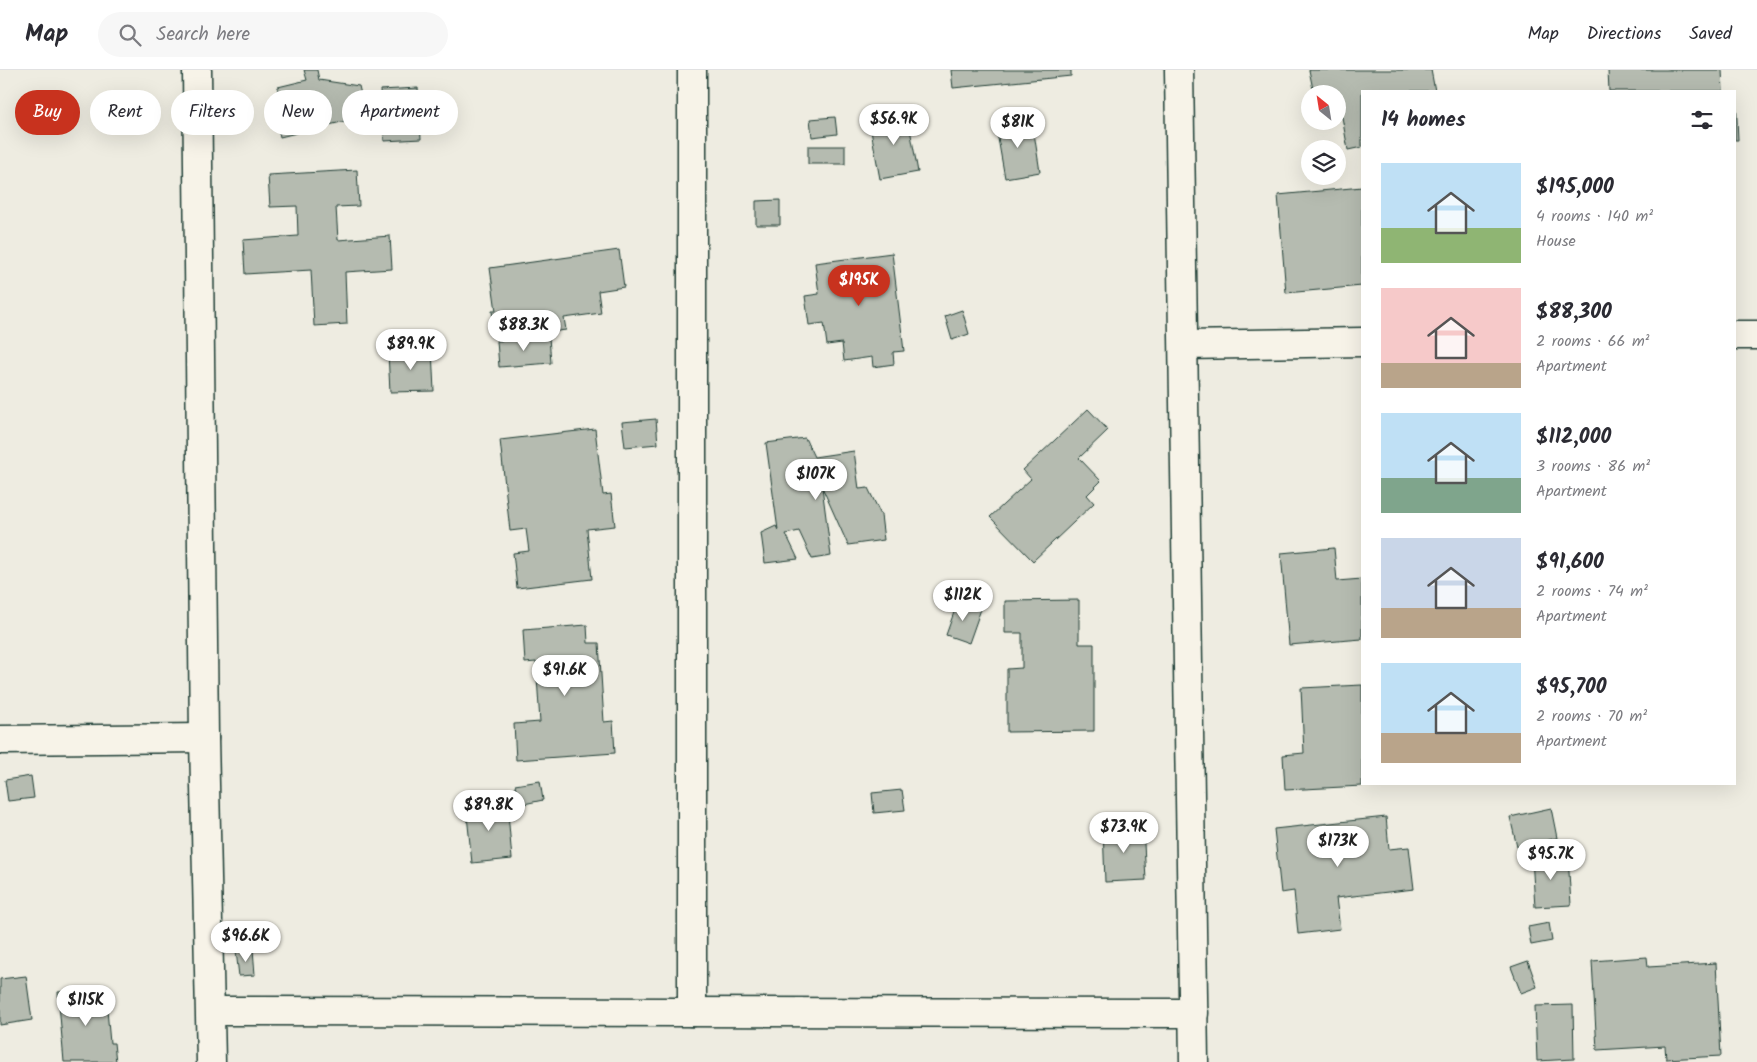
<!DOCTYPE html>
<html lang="en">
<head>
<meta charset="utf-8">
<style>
  body { margin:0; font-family:Kalam,sans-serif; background:#f7f7f7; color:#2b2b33; height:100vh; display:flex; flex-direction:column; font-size:19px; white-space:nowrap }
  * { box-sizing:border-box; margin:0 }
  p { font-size:16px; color:#7c7c81 }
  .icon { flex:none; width:28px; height:28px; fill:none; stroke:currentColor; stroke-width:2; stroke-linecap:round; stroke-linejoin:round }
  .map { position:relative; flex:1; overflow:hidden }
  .panel { position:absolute; left:1361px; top:20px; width:375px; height:695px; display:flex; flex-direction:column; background:#fff; border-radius:0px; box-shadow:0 5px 20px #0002 }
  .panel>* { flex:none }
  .guide { position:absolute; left:15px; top:20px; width:475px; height:45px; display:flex; gap:10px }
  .needle { width:32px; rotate:330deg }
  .tools { position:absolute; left:1301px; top:15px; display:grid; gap:10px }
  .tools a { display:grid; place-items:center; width:45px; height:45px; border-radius:50%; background:#fff; box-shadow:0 5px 20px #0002; font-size:25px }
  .price { position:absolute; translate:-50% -42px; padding:0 11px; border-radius:18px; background:#fff; color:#222; font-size:16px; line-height:32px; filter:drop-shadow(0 1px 2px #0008) }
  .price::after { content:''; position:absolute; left:50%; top:30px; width:15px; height:11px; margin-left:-8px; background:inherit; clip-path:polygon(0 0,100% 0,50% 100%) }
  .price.on { background:#c8321e; color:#fff }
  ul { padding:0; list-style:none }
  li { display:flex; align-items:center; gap:15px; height:125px; padding:0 20px }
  li span { display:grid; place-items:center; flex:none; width:140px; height:100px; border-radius:0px; color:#555 }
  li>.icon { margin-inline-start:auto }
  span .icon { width:60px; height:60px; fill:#fffc; stroke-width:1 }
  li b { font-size:21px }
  h2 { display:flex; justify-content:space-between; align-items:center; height:60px; padding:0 20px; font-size:21px }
  .pill { padding:0 18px; border-radius:22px; background:#fff; box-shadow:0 5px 20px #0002; font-size:18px; line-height:45px }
  .pill.on { background:#c8321e; color:#fff }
  header { display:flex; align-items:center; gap:30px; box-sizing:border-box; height:70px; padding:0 25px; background:#fff; border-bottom:1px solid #e1e1e2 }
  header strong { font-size:24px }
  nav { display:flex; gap:28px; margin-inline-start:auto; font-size:18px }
  .search { width:350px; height:45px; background:#f7f7f7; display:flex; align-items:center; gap:12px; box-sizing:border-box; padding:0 18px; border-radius:28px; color:#7c7c81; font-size:19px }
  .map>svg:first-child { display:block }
  .building { fill:#b5bbb0; stroke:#1f3d34 }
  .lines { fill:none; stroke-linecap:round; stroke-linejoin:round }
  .minor-casing { stroke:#1f3d34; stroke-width:31 }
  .minor { stroke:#f7f3e8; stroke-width:28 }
</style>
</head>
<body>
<header>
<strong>Map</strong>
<div class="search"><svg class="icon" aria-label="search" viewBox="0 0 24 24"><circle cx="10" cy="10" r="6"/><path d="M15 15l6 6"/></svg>Search here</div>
<nav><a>Map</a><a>Directions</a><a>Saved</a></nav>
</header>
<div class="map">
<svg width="1757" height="992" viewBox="0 0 1757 992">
  <rect width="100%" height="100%" fill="#eeece1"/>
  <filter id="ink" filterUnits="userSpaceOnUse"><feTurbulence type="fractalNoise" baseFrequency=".02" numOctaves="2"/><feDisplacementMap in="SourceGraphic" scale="10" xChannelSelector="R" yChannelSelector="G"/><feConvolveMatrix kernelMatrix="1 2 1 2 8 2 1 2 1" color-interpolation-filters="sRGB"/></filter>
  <g filter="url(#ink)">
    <g class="building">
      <path d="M304,0h13l2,10 40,6 7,30 -86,21 -5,-24 3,-26 29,-7z"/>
      <path d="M951,0h120v6l-118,12z"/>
      <path d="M1309,0h122l4,21h-73v56l-14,3 -6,-33 -4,1v-24h-24z"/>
      <path d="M1608,0h114l1,21h-114z"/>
      <path d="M418,18l3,51 -37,2 -4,-51z"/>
      <path d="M1735,27h1l2,43h-3z"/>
      <path d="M907,43l11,59 -38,7 -11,-59z"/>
      <path d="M835,47l2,17 -25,3 -2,-18z"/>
      <path d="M1032,50l8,52 -35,6 -9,-51z"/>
      <rect x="808" y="76" width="37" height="18"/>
      <path d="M357,100l2,36 -23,1 2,33 52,-4 2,33 -47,3 2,52 -33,2 -3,-56 -66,4 -2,-34 55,-4 -1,-30 -27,1 -2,-32z"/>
      <path d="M1362,117v99l-76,7 -8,-98z"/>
      <path d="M780,130v25h-24v-24z"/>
      <path d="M619,180l5,37 -26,4 3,22 -37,5 2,12 -70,9 -4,-28h4l-6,-43z"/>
      <path d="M892,183l12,98 -11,1 1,12 -21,3 -1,-10 -28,4 -2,-18 -15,2 -3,-22 -15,2 -4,-29 14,-2 -4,-31z"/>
      <path d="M962,240l7,24 -17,6 -7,-24z"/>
      <path d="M549,267l2,26 -52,4 -2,-26z"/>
      <path d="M432,280l2,41 -44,1 -2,-40z"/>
      <path d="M1088,339l20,21 -29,28 22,23 -14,14 7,8 -61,58 -43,-44 41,-38 -8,-9z"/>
      <path d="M656,349l2,25 -33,3 -3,-25z"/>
      <path d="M595,359l8,66 8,-1 4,32 -28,3 5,50 -75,9 -4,-35 16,-2 -3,-22 -16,2 -10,-91z"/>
      <path d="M805,368l9,19 40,-6 5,38 9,-1 13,27 3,25 -36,5 -26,-58 9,69 -19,3 -13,-28 -13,3 12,25 -33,4 -4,-30 15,-7 2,4 -12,-87z"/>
      <path d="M1334,478l3,33 25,-2v60l-73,6 -8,-92z"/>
      <path d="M1079,530v44h15v87l-87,1v-63l15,-1v-35h-17v-32z"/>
      <path d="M958,531l23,8 -12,34 -23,-8z"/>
      <path d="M587,555l1,18h11l5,79 9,-1 2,32 -99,7 -2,-36 26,-2 -4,-60 -11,1 -2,-33z"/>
      <path d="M1362,615v101l-77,4 -2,-35 21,-2 -3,-65z"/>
      <path d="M31,706l3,22 -26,3 -3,-21z"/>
      <path d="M540,711l3,19 -24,5 -4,-20z"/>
      <path d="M902,720l3,20 -31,3 -2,-20z"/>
      <path d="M507,732l5,57 -40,4 -6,-57z"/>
      <path d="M1551,738l6,30 -40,9 -7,-30z"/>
      <path d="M1386,747l3,32 20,-2 5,42 -78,9 4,31 -42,5 -4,-43 -13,2 -7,-64z"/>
      <path d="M1143,756l3,54 -41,2 -2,-54z"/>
      <path d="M1568,786l3,49 -36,2 -3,-50z"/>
      <path d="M1549,853l3,18 -21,4 -3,-18z"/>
      <path d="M253,879l2,26 -16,1 -3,-25z"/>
      <path d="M1647,887l1,10 68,-4 5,93 -55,3 -1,-13 -68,4 -5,-89z"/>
      <path d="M1528,891l9,26 -16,6 -10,-26z"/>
      <path d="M26,906l6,44 -32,5v-46z"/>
      <path d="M105,918l5,55h4l2,19h-52l-6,-70z"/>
      <path d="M1573,935l1,54 -37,2 -2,-55z"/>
    </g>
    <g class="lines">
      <g class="minor-casing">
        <g id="minor">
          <path d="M197,0l7,668 7,324"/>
          <path d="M692,0v942"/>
          <path d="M1179,0l15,992"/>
          <path d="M1735,265h22"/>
          <path d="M1184,275l178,-3"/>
          <path d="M0,670l204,-2"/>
          <path d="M211,941l983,2"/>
        </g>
      </g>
      <use href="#minor" class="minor"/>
    </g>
  </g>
</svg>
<div class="tools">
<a><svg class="needle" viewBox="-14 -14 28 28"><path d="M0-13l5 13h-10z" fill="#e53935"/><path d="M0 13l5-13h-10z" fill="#7c7c81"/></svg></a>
<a><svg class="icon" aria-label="layers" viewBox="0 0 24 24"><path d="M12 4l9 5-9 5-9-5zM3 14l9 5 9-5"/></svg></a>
</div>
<b class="price" style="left:894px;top:76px">$56.9K</b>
<b class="price" style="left:1018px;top:79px">$81K</b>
<b class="price on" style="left:859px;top:237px">$195K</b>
<b class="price" style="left:524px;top:282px">$88.3K</b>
<b class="price" style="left:411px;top:301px">$89.9K</b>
<b class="price" style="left:816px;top:431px">$107K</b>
<b class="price" style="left:963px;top:552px">$112K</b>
<b class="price" style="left:565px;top:627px">$91.6K</b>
<b class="price" style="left:489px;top:762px">$89.8K</b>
<b class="price" style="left:1124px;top:784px">$73.9K</b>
<b class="price" style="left:1338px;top:798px">$173K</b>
<b class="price" style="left:1551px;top:811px">$95.7K</b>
<b class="price" style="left:246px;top:893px">$96.6K</b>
<b class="price" style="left:86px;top:957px">$115K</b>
<div class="guide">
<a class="pill on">Buy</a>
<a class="pill">Rent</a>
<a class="pill">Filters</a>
<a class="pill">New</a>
<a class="pill">Apartment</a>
</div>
<section class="panel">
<h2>14 homes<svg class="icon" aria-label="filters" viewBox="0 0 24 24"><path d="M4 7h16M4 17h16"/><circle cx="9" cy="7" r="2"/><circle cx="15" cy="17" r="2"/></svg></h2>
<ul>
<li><span style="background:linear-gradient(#bfe0f5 65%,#8fb573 0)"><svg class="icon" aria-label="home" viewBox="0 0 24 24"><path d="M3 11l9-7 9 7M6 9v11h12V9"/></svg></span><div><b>$195,000</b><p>4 rooms · 140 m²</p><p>House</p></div></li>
<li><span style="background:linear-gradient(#f6c9c9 75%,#b9a48a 0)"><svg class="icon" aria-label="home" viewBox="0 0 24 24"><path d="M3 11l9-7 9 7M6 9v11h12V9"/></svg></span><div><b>$88,300</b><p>2 rooms · 66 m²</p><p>Apartment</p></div></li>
<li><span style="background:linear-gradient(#bfe0f5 65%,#7fa58c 0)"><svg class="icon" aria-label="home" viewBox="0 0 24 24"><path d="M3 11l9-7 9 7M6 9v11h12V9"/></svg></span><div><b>$112,000</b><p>3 rooms · 86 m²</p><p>Apartment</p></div></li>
<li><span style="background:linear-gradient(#c9d6e8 70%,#b9a48a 0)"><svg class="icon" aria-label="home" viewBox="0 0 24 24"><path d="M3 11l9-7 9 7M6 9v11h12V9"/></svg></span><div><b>$91,600</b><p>2 rooms · 74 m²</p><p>Apartment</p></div></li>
<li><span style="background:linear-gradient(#bfe0f5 70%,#b9a48a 0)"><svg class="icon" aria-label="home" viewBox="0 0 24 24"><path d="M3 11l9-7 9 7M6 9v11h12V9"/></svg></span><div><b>$95,700</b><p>2 rooms · 70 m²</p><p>Apartment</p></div></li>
</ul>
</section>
</div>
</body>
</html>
